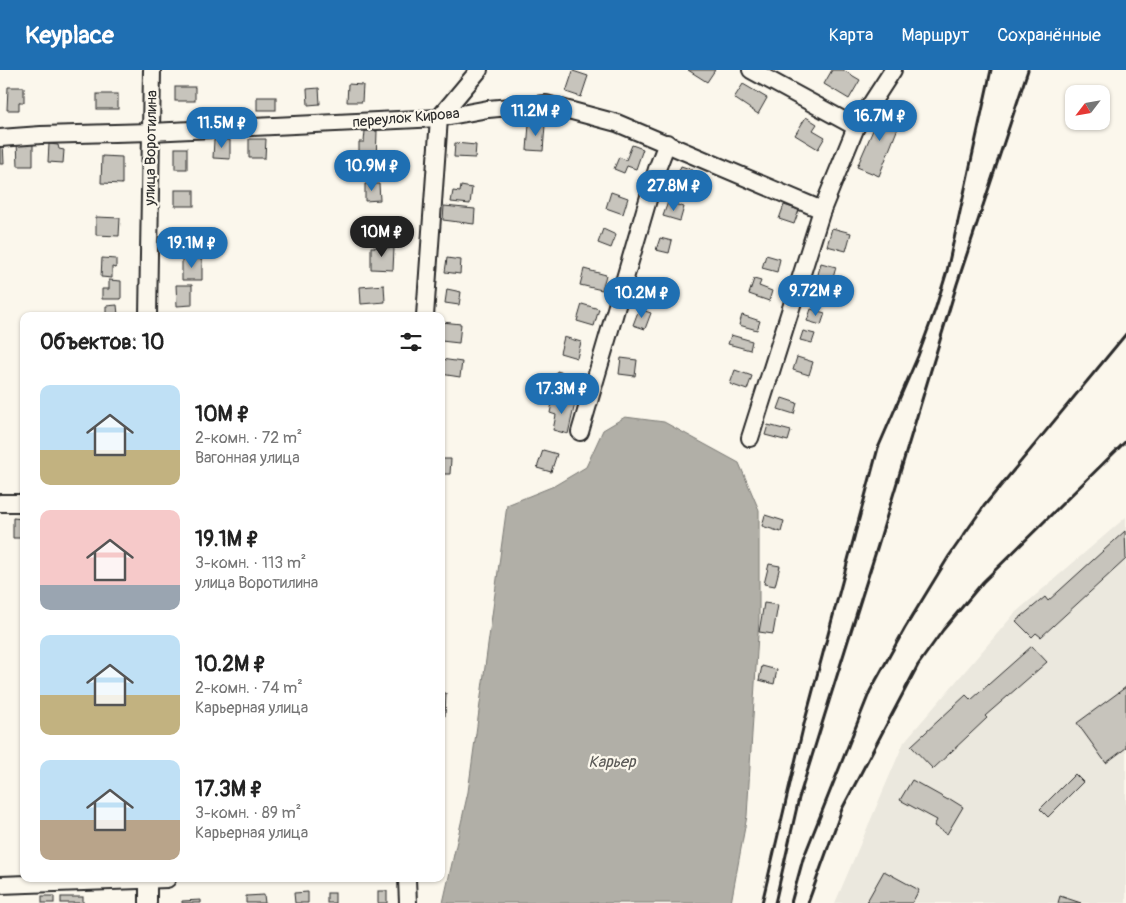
<!DOCTYPE html>
<html lang="ru">
<head>
<meta charset="utf-8">
<style>
  body { margin:0; font-family:Pangolin,sans-serif; background:#f6f6f6; color:#222; height:100vh; display:flex; flex-direction:column; font-size:19px; white-space:nowrap }
  * { box-sizing:border-box; margin:0 }
  p { font-size:16px; color:#767676 }
  .icon { flex:none; width:28px; height:28px; fill:none; stroke:currentColor; stroke-width:2; stroke-linecap:round; stroke-linejoin:round }
  .map { position:relative; flex:1; overflow:hidden }
  .drawer { position:absolute; left:20px; top:242px; width:425px; height:570px; display:flex; flex-direction:column; background:#fff; border-radius:10px; box-shadow:0 1px 4px #0004 }
  .drawer>* { flex:none }
  .needle { width:32px; rotate:239deg }
  .buttons { position:absolute; left:1065px; top:15px; display:grid; gap:10px }
  .buttons a { display:grid; place-items:center; width:45px; height:45px; border-radius:10px; background:#fff; box-shadow:0 1px 4px #0004; font-size:25px }
  .price { position:absolute; translate:-50% -42px; padding:0 11px; border-radius:18px; background:#1f6fb2; color:#fff; font-size:16px; line-height:32px; filter:drop-shadow(0 1px 2px #0008) }
  .price::after { content:''; position:absolute; left:50%; top:30px; width:15px; height:11px; margin-left:-8px; background:inherit; clip-path:polygon(0 0,100% 0,50% 100%) }
  .price.selected { background:#222; color:#fff }
  ul { padding:0; list-style:none }
  li { display:flex; align-items:center; gap:15px; height:125px; padding:0 20px }
  li span { display:grid; place-items:center; flex:none; width:140px; height:100px; border-radius:10px; color:#555 }
  li>.icon { margin-inline-start:auto }
  span .icon { width:60px; height:60px; fill:#fffc; stroke-width:1 }
  li b { font-size:21px }
  h2 { display:flex; justify-content:space-between; align-items:center; height:60px; padding:0 20px; font-size:21px }
  header { display:flex; align-items:center; gap:30px; box-sizing:border-box; height:70px; padding:0 25px; background:#1f6fb2; color:#fff }
  header strong { font-size:24px }
  nav { display:flex; gap:28px; margin-inline-start:auto; font-size:18px }
  .map>svg:first-child { display:block }
  .built { fill:#ebe8de }
  .water { fill:#b1afa7; stroke:#7b7a75 }
  .building { fill:#c7c4bc; stroke:#2b2b2b }
  .lines { fill:none; stroke-linecap:round; stroke-linejoin:round }
  .minor-casing { stroke:#2b2b2b; stroke-width:20 }
  .minor { stroke:#fbf7ec; stroke-width:16 }
  .rail { stroke:#2b2b2b; stroke-width:3 }
  .labels { text-anchor:middle; dominant-baseline:central; stroke-width:4.5; stroke-linejoin:round; paint-order:stroke }
  .street-label { font-size:15px; fill:#2b2b2b; stroke:#fbf7ec }
  .water-label { font-size:16px; font-style:italic; fill:#5a5956; stroke:#fbf7ec }
</style>
</head>
<body>
<header>
<strong>Keyplace</strong>
<nav><a>Карта</a><a>Маршрут</a><a>Сохранённые</a></nav>
</header>
<div class="map">
<svg width="1126" height="833" viewBox="0 0 1126 833">
  <rect width="100%" height="100%" fill="#fbf7ec"/>
  <filter id="ink" filterUnits="userSpaceOnUse"><feTurbulence type="fractalNoise" baseFrequency=".02" numOctaves="2"/><feDisplacementMap in="SourceGraphic" scale="10" xChannelSelector="R" yChannelSelector="G"/><feConvolveMatrix kernelMatrix="1 2 1 2 8 2 1 2 1" color-interpolation-filters="sRGB"/></filter>
  <g filter="url(#ink)">
    <path class="built" d="M1126,447v386h-291l69,-161 111,-129z"/>
    <path class="water" d="M625,347l39,5 75,41 20,47v108l-12,198 -16,87h-288l25,-111 39,-287 47,-19 32,-19 17,-37z"/>
    <g class="building">
      <path d="M688,0h27l-8,12z"/>
      <path d="M832,0h11l17,10 -11,19 -25,-15z"/>
      <path d="M573,1l15,5 -7,21 -15,-5z"/>
      <path d="M348,14l15,1 -1,17h-15z"/>
      <path d="M743,14l24,14 -9,16 -24,-16z"/>
      <path d="M8,17h16v15h-5v8h-12z"/>
      <rect x="175" y="17" width="20" height="14"/>
      <path d="M319,18l1,16 -12,1 -1,-16z"/>
      <rect x="97" y="24" width="21" height="15"/>
      <rect x="257" y="27" width="19" height="13"/>
      <path d="M883,37l20,8 -24,61 -22,-9z"/>
      <path d="M806,47l11,7 -4,6 12,7 -7,12 -23,-14z"/>
      <path d="M529,54l16,1 -2,26 -16,-1z"/>
      <path d="M365,61h12l-1,32 -17,-1v-20h5z"/>
      <path d="M249,69h17l-1,19h-16z"/>
      <path d="M214,70h16v19l-17,-1z"/>
      <path d="M3,71l1,23h-4v-22z"/>
      <path d="M17,71h16v25h-15z"/>
      <path d="M455,73l21,2 -1,13 -21,-1z"/>
      <path d="M49,74l9,1 1,4 5,1 -1,13 -15,-1z"/>
      <path d="M632,75l11,4 -7,20 -9,-3 -3,7 -10,-4 5,-12 7,3z"/>
      <rect x="175" y="78" width="12" height="21"/>
      <path d="M102,86l20,1v27l-21,-1z"/>
      <path d="M681,96l12,4 -5,17 -13,-5z"/>
      <path d="M365,114h14l1,16 -15,1z"/>
      <path d="M461,116l11,2 -2,16 -19,-2 2,-11 7,1z"/>
      <rect x="175" y="120" width="19" height="16"/>
      <path d="M611,122l17,6 -5,16 -17,-6z"/>
      <path d="M668,132l16,5 -4,14 -17,-5z"/>
      <path d="M784,135l15,5 -5,14 -15,-5z"/>
      <path d="M444,136l31,3 -1,15 -31,-4z"/>
      <path d="M96,147l24,1 -1,18 -23,-1z"/>
      <path d="M381,150v16l-15,1 -1,-16z"/>
      <path d="M832,158l19,5 -5,18 -19,-5z"/>
      <path d="M603,159l13,6 -5,13 -13,-5z"/>
      <rect x="177" y="162" width="16" height="17"/>
      <path d="M660,168l12,3 -3,12 -13,-3z"/>
      <path d="M371,177l23,1 -1,22 -22,-1z"/>
      <path d="M766,185l14,4 -3,13 -15,-4z"/>
      <path d="M102,188l14,1v9l-4,-1v11l-11,-1z"/>
      <path d="M182,188l20,1v21h-20z"/>
      <path d="M447,188l14,2 -1,14 -15,-2z"/>
      <path d="M821,193l15,4 -6,22 -8,-2 1,-3 -7,-2z"/>
      <path d="M584,199l22,6 -4,15 -22,-5z"/>
      <path d="M754,209l7,2 -2,5 13,5 -3,10 -20,-7z"/>
      <path d="M109,210l12,1v18h-19v-10h7z"/>
      <path d="M176,215h16v20l-15,1z"/>
      <path d="M384,215l1,17 -24,2 -1,-17z"/>
      <path d="M646,215l21,6 -5,15 -20,-6z"/>
      <path d="M447,219l14,3 -2,13 -14,-2z"/>
      <path d="M582,234l17,5 -5,17 -17,-5z"/>
      <path d="M117,235l1,10h-12v-9z"/>
      <path d="M639,239l12,4 -6,16 -12,-4z"/>
      <path d="M811,239l14,4 -4,12 -14,-4z"/>
      <path d="M742,245l18,6 -3,9 -18,-5z"/>
      <path d="M442,252l19,2 -2,19 -18,-2z"/>
      <path d="M803,261l12,3 -3,9 -12,-3z"/>
      <path d="M731,265l21,6 -2,9 -22,-6z"/>
      <path d="M564,267l17,5 -4,16 -17,-5z"/>
      <path d="M797,287l16,5 -4,13 -16,-5z"/>
      <path d="M621,288l16,2 -2,16 -16,-2z"/>
      <path d="M441,289l21,3 -2,15 -19,-3z"/>
      <path d="M735,300l17,6 -5,14 -17,-6z"/>
      <path d="M557,301l17,5 -4,14 -17,-5z"/>
      <path d="M553,328l22,5 -7,31 -15,-4 3,-15 -6,-2z"/>
      <path d="M782,328l15,5 -3,11 -16,-5z"/>
      <path d="M768,355l23,6 -3,10 -23,-6z"/>
      <path d="M543,380l14,4 -6,18 -14,-4z"/>
      <path d="M441,389h10l-1,15h-9z"/>
      <path d="M765,445l19,6 -3,11 -19,-6z"/>
      <path d="M13,448l11,1v19h-11z"/>
      <path d="M1125,461l1,28 -85,78 -5,-4 -4,4 -16,-16 29,-24 3,4z"/>
      <path d="M769,494l11,2 -5,20 -11,-2z"/>
      <path d="M764,533l14,2 -5,29 -14,-2z"/>
      <path d="M1032,576l15,16 -62,54 2,2 -54,51 -22,-23 55,-51 5,5z"/>
      <path d="M762,596l15,4 -3,14 -15,-4z"/>
      <path d="M1126,617v61l-20,15 -29,-40z"/>
      <path d="M441,623h5l-1,23h-4z"/>
      <path d="M1075,704l8,8 -35,35 -8,-8z"/>
      <path d="M912,710l36,20 2,-1 13,8 -16,27 -13,-8 3,-6 -37,-20z"/>
      <path d="M884,801l35,19 -7,13h-46z"/>
      <rect x="378" y="821" width="9" height="12"/>
      <path d="M308,822v11h-13l-1,-10z"/>
      <rect x="327" y="823" width="8" height="10"/>
      <path d="M264,825l1,8h-19v-7z"/>
      <rect x="42" y="826" width="12" height="7"/>
      <path d="M1060,826l21,7h-23z"/>
      <rect x="61" y="827" width="22" height="6"/>
      <path d="M201,830v3h-19v-2z"/>
    </g>
    <g class="lines">
      <g class="minor-casing">
        <g id="minor">
          <path d="M751,0l105,57"/>
          <path d="M0,68l41,-3 110,-3 288,-14 49,-9 58,-5 71,19 205,87"/>
          <path d="M148,246l4,-246"/>
          <path d="M425,246l14,-198 40,-48"/>
          <path d="M580,362l77,-263 10,-26"/>
          <path d="M750,368l72,-228 34,-83 37,-57"/>
          <path d="M0,433h24"/>
          <path d="M148,809v24"/>
          <path d="M407,809l1,24"/>
          <path d="M0,815l167,-6"/>
        </g>
      </g>
      <use href="#minor" class="minor"/>
      <g class="rail">
        <path d="M762,833l42,-179 74,-276 40,-92 17,-46 12,-39 44,-201"/>
        <path d="M775,833l24,-105 31,-100 49,-156 78,-258 71,-214"/>
        <path d="M791,833l12,-44 67,-168 35,-63 44,-72 35,-50 142,-172"/>
        <path d="M808,833l34,-94 76,-144 25,-35 40,-48 143,-141"/>
      </g>
    </g>
  </g>
  <g class="labels">
    <g class="street-label">
      <text transform="translate(406 48) rotate(-5)">переулок Кирова</text>
      <text transform="translate(151 78) rotate(-89)">улица Воротилина</text>
    </g>
    <g class="water-label">
      <text x="612" y="692">Карьер</text>
    </g>
  </g>
</svg>
<div class="buttons">
<a><svg class="needle" viewBox="-14 -14 28 28"><path d="M0-13l5 13h-10z" fill="#e53935"/><path d="M0 13l5-13h-10z" fill="#767676"/></svg></a>
</div>
<b class="price" style="left:536px;top:67px">11.2M ₽</b>
<b class="price" style="left:880px;top:72px">16.7M ₽</b>
<b class="price" style="left:222px;top:79px">11.5M ₽</b>
<b class="price" style="left:372px;top:122px">10.9M ₽</b>
<b class="price" style="left:674px;top:142px">27.8M ₽</b>
<b class="price selected" style="left:382px;top:188px">10M ₽</b>
<b class="price" style="left:192px;top:199px">19.1M ₽</b>
<b class="price" style="left:816px;top:247px">9.72M ₽</b>
<b class="price" style="left:642px;top:249px">10.2M ₽</b>
<b class="price" style="left:562px;top:345px">17.3M ₽</b>
<section class="drawer">
<h2>Объектов: 10<svg class="icon" aria-label="filters" viewBox="0 0 24 24"><path d="M4 7h16M4 17h16"/><circle cx="9" cy="7" r="2"/><circle cx="15" cy="17" r="2"/></svg></h2>
<ul>
<li><span style="background:linear-gradient(#bfe0f5 65%,#c2b280 0)"><svg class="icon" aria-label="home" viewBox="0 0 24 24"><path d="M3 11l9-7 9 7M6 9v11h12V9"/></svg></span><div><b>10M ₽</b><p>2-комн. · 72 m²</p><p>Вагонная улица</p></div></li>
<li><span style="background:linear-gradient(#f6c9c9 75%,#9aa5b1 0)"><svg class="icon" aria-label="home" viewBox="0 0 24 24"><path d="M3 11l9-7 9 7M6 9v11h12V9"/></svg></span><div><b>19.1M ₽</b><p>3-комн. · 113 m²</p><p>улица Воротилина</p></div></li>
<li><span style="background:linear-gradient(#bfe0f5 60%,#c2b280 0)"><svg class="icon" aria-label="home" viewBox="0 0 24 24"><path d="M3 11l9-7 9 7M6 9v11h12V9"/></svg></span><div><b>10.2M ₽</b><p>2-комн. · 74 m²</p><p>Карьерная улица</p></div></li>
<li><span style="background:linear-gradient(#bfe0f5 60%,#b9a48a 0)"><svg class="icon" aria-label="home" viewBox="0 0 24 24"><path d="M3 11l9-7 9 7M6 9v11h12V9"/></svg></span><div><b>17.3M ₽</b><p>3-комн. · 89 m²</p><p>Карьерная улица</p></div></li>
</ul>
</section>
</div>
</body>
</html>
